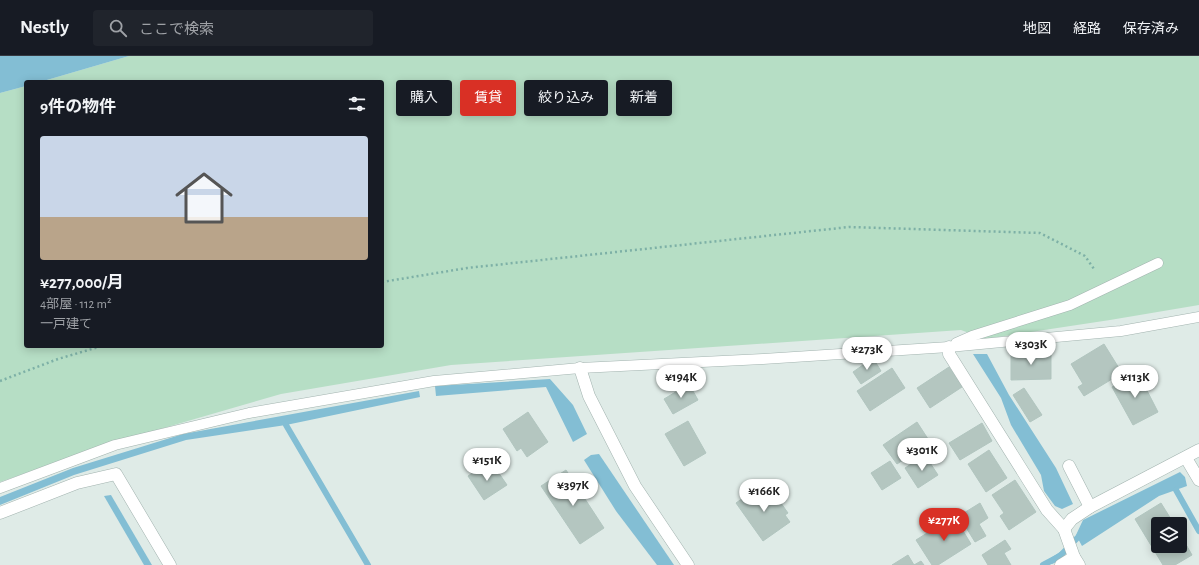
<!DOCTYPE html>
<html lang="ja">
<head>
<meta charset="utf-8">
<style>
  body { margin:0; font-family:"Alegreya Sans","Noto Sans JP",sans-serif; background:#20242c; color:#f1f3f6; height:100vh; display:flex; flex-direction:column; font-size:15px; white-space:nowrap }
  * { box-sizing:border-box; margin:0 }
  p { font-size:13px; color:#9ea1a6 }
  .icon { flex:none; width:22px; height:22px; fill:none; stroke:currentColor; stroke-width:2; stroke-linecap:round; stroke-linejoin:round }
  .map { position:relative; flex:1; overflow:hidden }
  .sheet { position:absolute; left:24px; top:24px; width:360px; height:268px; display:flex; flex-direction:column; background:#171b24; border-radius:4px; box-shadow:0 2px 10px #0003 }
  .sheet>* { flex:none }
  .banner { position:absolute; left:396px; top:24px; width:380px; height:36px; display:flex; gap:8px }
  .buttons { position:absolute; left:1151px; top:461px; display:grid; gap:8px }
  .buttons a { display:grid; place-items:center; width:36px; height:36px; border-radius:4px; background:#171b24; box-shadow:0 2px 10px #0003; font-size:20px }
  .price { position:absolute; translate:-50% -34px; padding:0 9px; border-radius:14px; background:#fff; color:#222; font-size:13px; line-height:26px; filter:drop-shadow(0 1px 2px #0008) }
  .price::after { content:''; position:absolute; left:50%; top:24px; width:12px; height:9px; margin-left:-6px; background:inherit; clip-path:polygon(0 0,100% 0,50% 100%) }
  .price.selected { background:#d93025; color:#fff }
  ul { padding:0; list-style:none }
  li { display:grid; align-content:center; gap:8px; height:212px; padding:0 16px }
  li+li { border-top:1px solid #363941 }
  li span { display:grid; place-items:center; height:124px; border-radius:4px; color:#555 }
  li>.icon { margin-inline-start:auto }
  span .icon { width:72px; height:72px; fill:#fffc; stroke-width:1 }
  li b { font-size:17px }
  h2 { display:flex; justify-content:space-between; align-items:center; height:48px; padding:0 16px; font-size:17px }
  .pill { padding:0 14px; border-radius:4px; background:#171b24; box-shadow:0 2px 10px #0003; font-size:14px; line-height:36px }
  .pill.selected { background:#d93025; color:#fff }
  header { display:flex; align-items:center; gap:24px; box-sizing:border-box; height:56px; padding:0 20px; background:#171b24; border-bottom:1px solid #363941 }
  header strong { font-size:19px }
  nav { display:flex; gap:22px; margin-inline-start:auto; font-size:14px }
  .search { width:280px; height:36px; background:#20242c; display:flex; align-items:center; gap:10px; box-sizing:border-box; padding:0 14px; border-radius:4px; color:#9ea1a6; font-size:15px }
  .map>svg:first-child { display:block }
  .green { fill:#b6dec5 }
  .water { fill:#83bed4 }
  .lines { fill:none; stroke-linecap:round; stroke-linejoin:round }
  .stream { stroke:#83bed4; stroke-width:6 }
  .building { fill:#b4c6c0; stroke:#b1c5bf }
  .service-casing { stroke:#a2b3af; stroke-width:11 }
  .minor-casing { stroke:#a2b3af; stroke-width:13 }
  .path { stroke:#7db0a6; stroke-width:2.5; stroke-dasharray:2 3; stroke-linecap:butt }
  .service { stroke:#fff; stroke-width:10 }
  .minor { stroke:#fff; stroke-width:12 }
</style>
</head>
<body>
<header>
<strong>Nestly</strong>
<div class="search"><svg class="icon" aria-label="search" viewBox="0 0 24 24"><circle cx="10" cy="10" r="6"/><path d="M15 15l6 6"/></svg>ここで検索</div>
<nav><a>地図</a><a>経路</a><a>保存済み</a></nav>
</header>
<div class="map">
<svg width="1199" height="509" viewBox="0 0 1199 509">
  <rect width="100%" height="100%" fill="#dfebe7"/>
  <path class="green" d="M129,0h1070v249l-89,15 -125,19 -24,-9 -510,35 -170,29 -169,49 -112,39v-389l26,-7v260h356v-264h-342z"/>
  <g class="water">
    <path d="M0,0h129l-89,26h-14v4l-26,7z"/>
    <path d="M973,298h14l22,41 47,73 17,36 -11,5 -7,-3 -11,-15 -3,-16 -30,-50 -10,-27z"/>
    <path d="M550,323l23,26 14,29 -14,8 -27,-55 -110,9 -1,-10z"/>
    <path d="M419,335l1,6 -134,28 -100,15 -112,35 -74,30v-8l73,-29 110,-34z"/>
    <path d="M599,398l75,111h-17l-41,-54 -32,-51 7,-5z"/>
    <path d="M1180,416l5,5 2,9 -28,10 -77,50 -6,-11 7,-15z"/>
    <path d="M111,439l41,70h-8l-40,-69z"/>
    <path d="M1063,494l1,7c-10,7 -12,8 -24,8z"/>
  </g>
  <g class="lines">
    <g class="stream">
      <path d="M286,369l82,140"/>
      <path d="M1176,434l23,41"/>
      <path d="M1043,509l17,-9 23,-24"/>
    </g>
  </g>
  <g class="building">
    <path d="M1104,288l18,29 -38,23 -6,-9 5,-3 -12,-20z"/>
    <path d="M1051,297v26l-40,1v-26z"/>
    <path d="M873,302l8,13 -20,13 -8,-12z"/>
    <path d="M949,311l13,20 -32,21 -13,-20z"/>
    <path d="M892,312l13,20 -35,23 -13,-20z"/>
    <path d="M1138,317l20,39 -25,13 -21,-38z"/>
    <path d="M689,328l9,16 -25,14 -9,-15z"/>
    <path d="M1024,332l18,27 -12,7 -17,-27z"/>
    <path d="M528,356l20,30 -21,15 -6,-9 -4,3 -14,-22z"/>
    <path d="M688,365l18,32 -22,13 -19,-32z"/>
    <path d="M917,366l13,20 -33,22 -14,-19z"/>
    <path d="M982,367l10,18 -32,19 -11,-17z"/>
    <path d="M989,394l18,28 -21,14 -18,-28z"/>
    <path d="M925,399l13,20 -20,13 -13,-20z"/>
    <path d="M890,405l11,17 -19,12 -11,-17z"/>
    <path d="M483,410l6,9 7,-6 11,16 -23,15 -16,-24z"/>
    <path d="M566,414l38,58 -24,16 -39,-58z"/>
    <path d="M1015,424l21,32 -27,18 -9,-14 4,-3 -12,-18z"/>
    <path d="M758,431l10,15 8,-6 12,17 -3,2 5,7 -27,19 -27,-38z"/>
    <path d="M980,447l8,15 -9,6 7,12 -11,6 -16,-26z"/>
    <path d="M1161,447l13,21h-16v22h22v-12l12,21 -17,10h-12l-28,-46z"/>
    <path d="M954,460l17,28 -33,21h-6l-16,-25z"/>
    <path d="M1005,484l6,9 -7,4 7,12h-23l-6,-10z"/>
    <path d="M908,499l6,10 7,-4 3,4h-32z"/>
  </g>
  <g class="lines">
    <g class="service-casing">
      <g id="service">
        <path d="M956,287l16,-7 98,-31 88,-42"/>
        <path d="M0,432l115,-43 134,-32 185,-32 146,-13 183,-9 186,-12 172,-16 78,-14"/>
      </g>
    </g>
    <g class="minor-casing">
      <g id="minor">
        <path d="M949,291v7l98,156 17,19 10,28 5,8"/>
        <path d="M580,312l9,28 46,90 53,79"/>
        <path d="M1186,402l13,22"/>
        <path d="M1069,410l21,41"/>
        <path d="M0,457l77,-30 39,-9 54,91"/>
        <path d="M1064,473l8,-10 18,-12 109,-57"/>
        <path d="M1061,509l13,-8"/>
      </g>
    </g>
    <g class="path">
      <path d="M382,226l85,-14 382,-41 191,6 45,23 9,13"/>
      <path d="M0,325l58,-22 44,-13"/>
    </g>
    <use href="#service" class="service"/>
    <use href="#minor" class="minor"/>
  </g>
</svg>
<div class="buttons">
<a><svg class="icon" aria-label="layers" viewBox="0 0 24 24"><path d="M12 4l9 5-9 5-9-5zM3 14l9 5 9-5"/></svg></a>
</div>
<b class="price" style="left:1031px;top:310px">¥303K</b>
<b class="price" style="left:867px;top:315px">¥273K</b>
<b class="price" style="left:681px;top:343px">¥194K</b>
<b class="price" style="left:1135px;top:343px">¥113K</b>
<b class="price" style="left:922px;top:416px">¥301K</b>
<b class="price" style="left:487px;top:426px">¥151K</b>
<b class="price" style="left:573px;top:451px">¥397K</b>
<b class="price" style="left:764px;top:457px">¥166K</b>
<b class="price selected" style="left:944px;top:486px">¥277K</b>
<div class="banner">
<a class="pill">購入</a>
<a class="pill selected">賃貸</a>
<a class="pill">絞り込み</a>
<a class="pill">新着</a>
</div>
<section class="sheet">
<h2>9件の物件<svg class="icon" aria-label="filters" viewBox="0 0 24 24"><path d="M4 7h16M4 17h16"/><circle cx="9" cy="7" r="2"/><circle cx="15" cy="17" r="2"/></svg></h2>
<ul>
<li><span style="background:linear-gradient(#c9d6e8 65%,#b9a48a 0)"><svg class="icon" aria-label="home" viewBox="0 0 24 24"><path d="M3 11l9-7 9 7M6 9v11h12V9"/></svg></span><div><b>¥277,000/月</b><p>4部屋 · 112 m²</p><p>一戸建て</p></div></li>
</ul>
</section>
</div>
</body>
</html>
